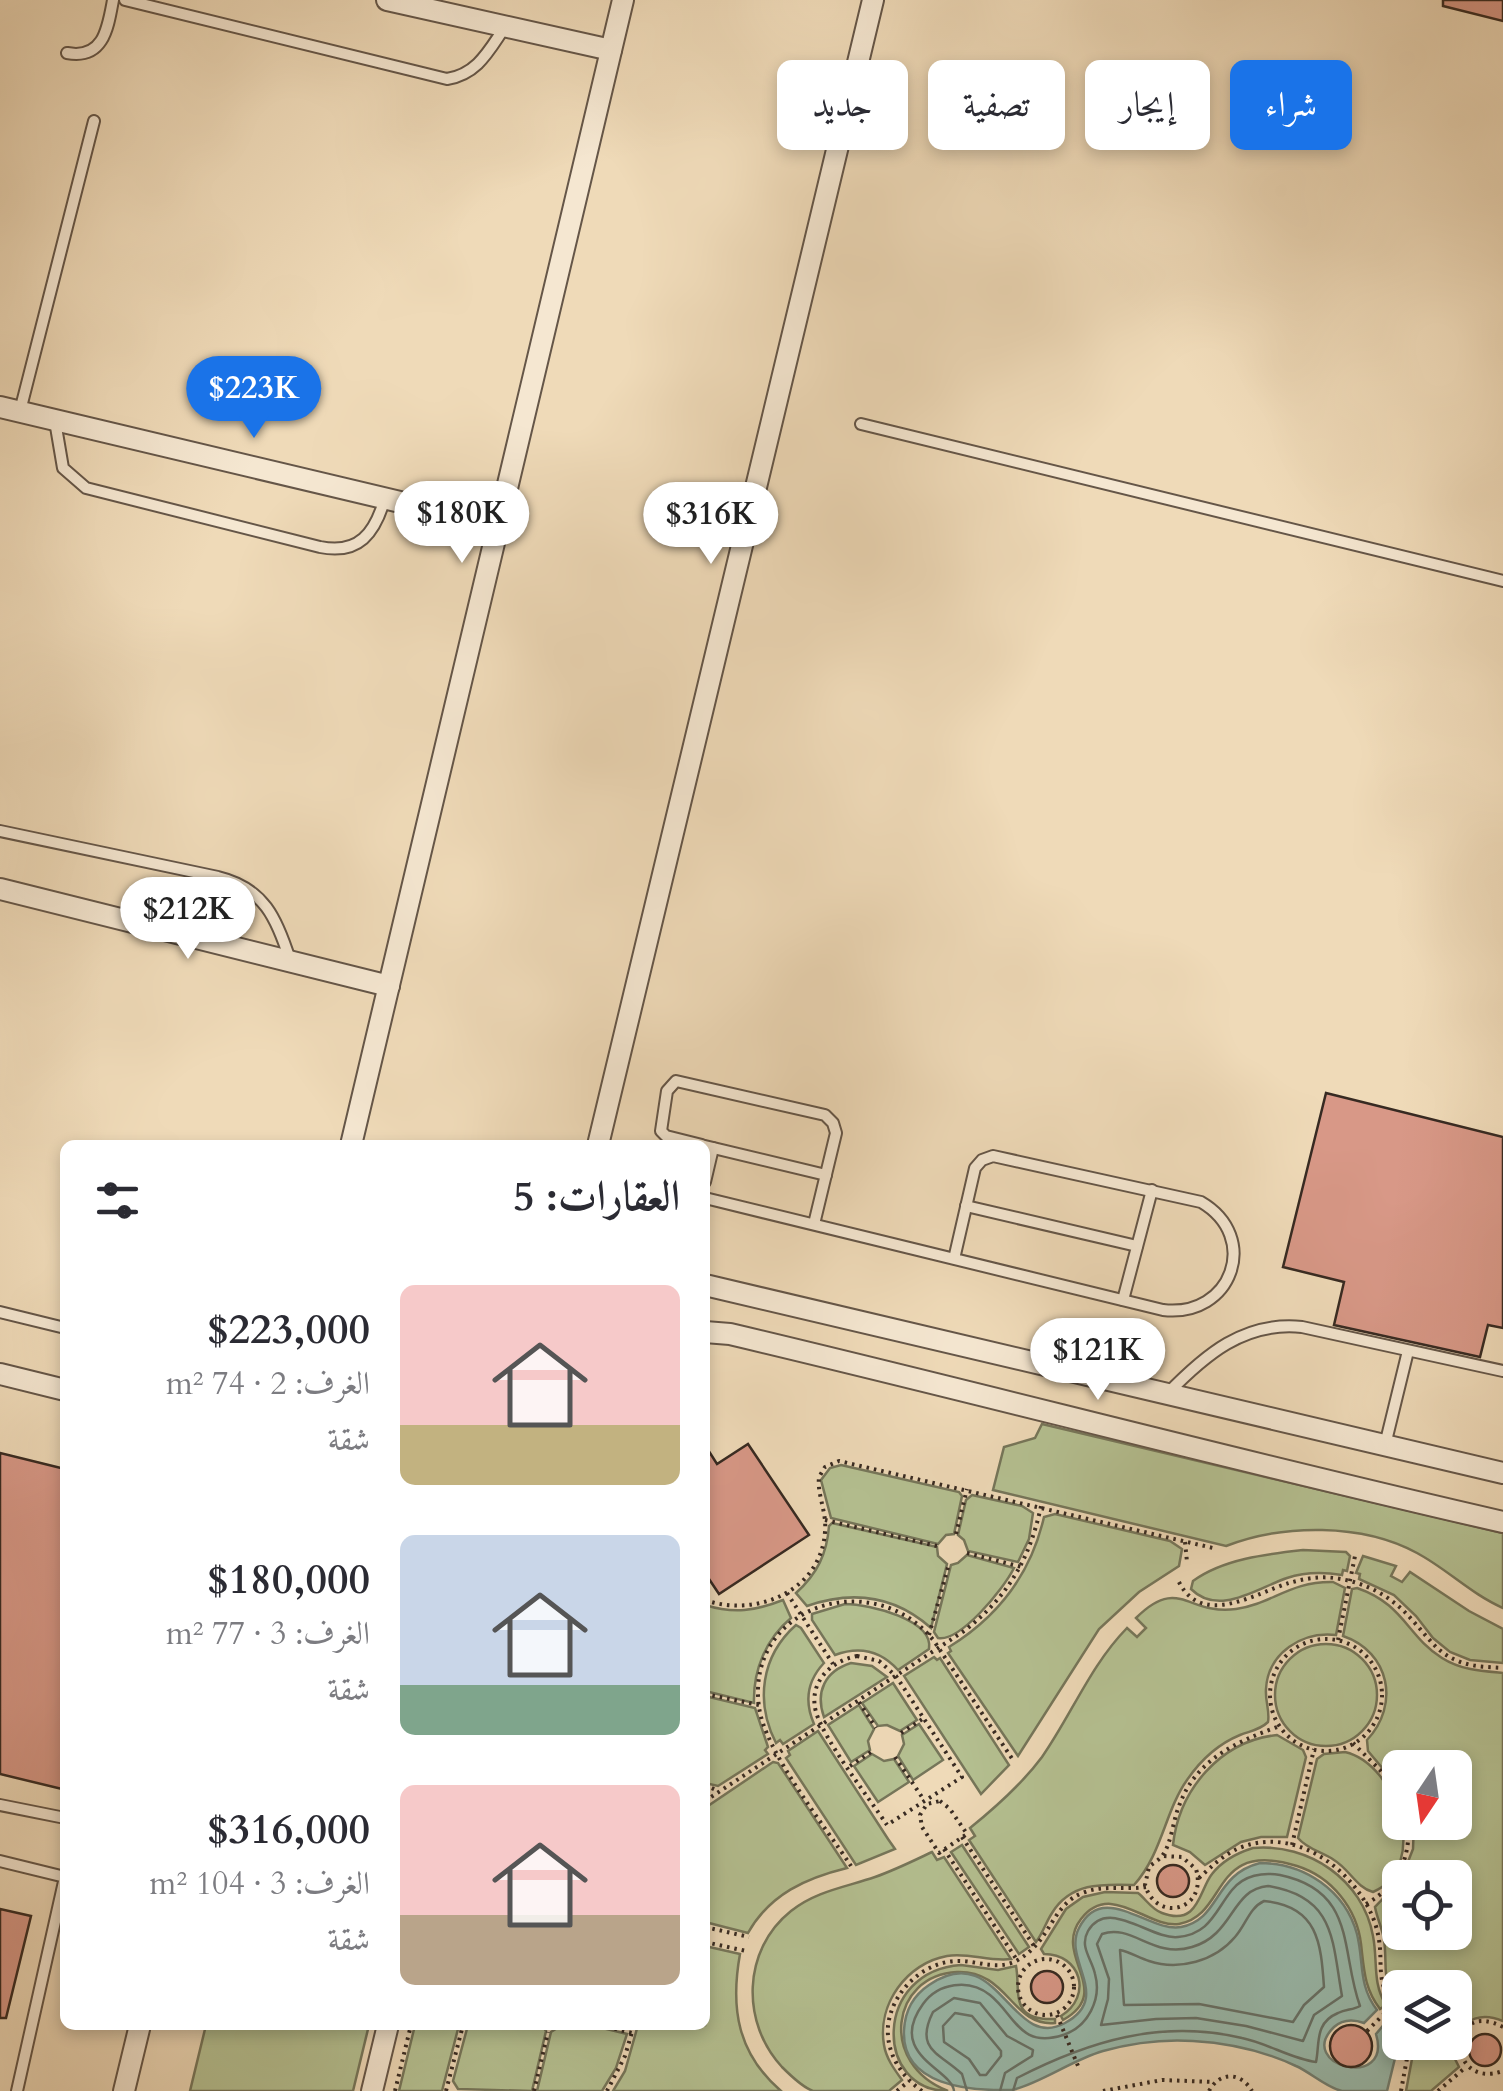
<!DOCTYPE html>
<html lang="ar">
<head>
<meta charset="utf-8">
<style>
  body { margin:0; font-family:Cardo,Amiri,serif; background:#f7f7f7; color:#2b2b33; direction:rtl; height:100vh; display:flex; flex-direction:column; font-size:38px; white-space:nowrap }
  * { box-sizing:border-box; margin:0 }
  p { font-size:32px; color:#7c7c81 }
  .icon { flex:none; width:55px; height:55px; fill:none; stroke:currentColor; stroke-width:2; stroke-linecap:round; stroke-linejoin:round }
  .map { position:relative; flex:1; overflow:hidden; direction:ltr }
  .sheet { position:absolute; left:60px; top:1140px; width:650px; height:890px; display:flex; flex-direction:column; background:#fff; border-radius:15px; box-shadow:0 5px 15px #0003; direction:rtl }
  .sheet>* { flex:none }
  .banner { position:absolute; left:740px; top:60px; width:612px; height:90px; direction:rtl; display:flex; gap:20px }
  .needle { width:65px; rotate:193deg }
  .buttons { position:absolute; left:1382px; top:1750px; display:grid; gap:20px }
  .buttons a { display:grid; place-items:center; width:90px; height:90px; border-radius:15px; background:#fff; box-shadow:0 5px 15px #0003; font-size:50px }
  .price { position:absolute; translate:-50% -85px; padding:0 22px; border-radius:35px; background:#fff; color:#222; font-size:32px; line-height:65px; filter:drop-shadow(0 2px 5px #0008) }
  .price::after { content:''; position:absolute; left:50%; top:60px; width:30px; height:22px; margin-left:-15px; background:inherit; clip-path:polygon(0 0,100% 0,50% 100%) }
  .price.on { background:#1a73e8; color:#fff }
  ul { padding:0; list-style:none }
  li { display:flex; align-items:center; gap:30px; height:250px; padding:0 30px }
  li span { display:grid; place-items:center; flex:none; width:280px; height:200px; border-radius:15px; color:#555 }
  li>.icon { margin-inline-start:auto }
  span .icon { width:120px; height:120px; fill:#fffc; stroke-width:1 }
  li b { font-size:42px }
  h2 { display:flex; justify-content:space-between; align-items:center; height:120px; padding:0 30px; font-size:42px }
  .pill { padding:0 35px; border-radius:15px; background:#fff; box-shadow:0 5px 15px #0003; font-size:35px; line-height:90px }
  .pill.on { background:#1a73e8; color:#fff }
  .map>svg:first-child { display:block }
  .green { fill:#b5c192; stroke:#76765a; stroke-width:2.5 }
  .water { fill:#9abbad; stroke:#728175; stroke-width:2.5 }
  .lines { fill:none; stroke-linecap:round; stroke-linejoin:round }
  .shore { stroke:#687268; stroke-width:2.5 }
  .building { fill:#d89887; stroke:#372a22; stroke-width:2.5 }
  .service-casing { stroke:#655648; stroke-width:14 }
  .minor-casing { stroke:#655648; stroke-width:24 }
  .path { stroke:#372a22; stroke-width:4; stroke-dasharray:2.5 5; stroke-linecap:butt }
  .service { stroke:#f5e7d1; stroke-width:10 }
  .minor { stroke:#f5e7d1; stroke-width:20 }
</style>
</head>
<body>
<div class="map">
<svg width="1503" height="2091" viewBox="0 0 1503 2091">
  <rect width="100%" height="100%" fill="#efdab8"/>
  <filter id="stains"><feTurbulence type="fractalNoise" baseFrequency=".002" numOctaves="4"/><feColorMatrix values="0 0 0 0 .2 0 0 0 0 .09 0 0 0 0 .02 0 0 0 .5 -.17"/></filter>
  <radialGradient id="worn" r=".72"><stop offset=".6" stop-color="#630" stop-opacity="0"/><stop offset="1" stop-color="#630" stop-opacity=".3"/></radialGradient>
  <g class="green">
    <path d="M1042,1424l461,109v75c-32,-14 -56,-39 -86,-55 -55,-30 -134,-29 -191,-7l-233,-56 11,-43 31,-9z"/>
    <path d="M841,1465l118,27 3,4 -8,38 -8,1 -8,9 -107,-26 -10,-38 9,-12z"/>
    <path d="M972,1495l50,11 11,7 -4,26 -11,23 -50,-11 -4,-11 -6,-5 8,-35z"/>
    <path d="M1055,1514l115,27 12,8 -3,17 -40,26 -40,37 -81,127 -70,-103 3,-2 -2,-4c50,-31 82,-73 95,-130z"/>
    <path d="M832,1523l105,24 1,9 9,8 -16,64c-37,-33 -78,-38 -124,-22l-11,-13c21,-19 31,-39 33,-67z"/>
    <path d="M1303,1550l43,2 4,4 -3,15 -4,-1 -1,5c-19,-3 -37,-3 -55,3 -30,10 -68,39 -96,11l2,-8c30,-22 74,-27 110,-31z"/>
    <path d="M967,1555l47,13c-11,22 -54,74 -76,70l-4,-6 17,-67 7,-2z"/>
    <path d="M1363,1556l33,10 -5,10 11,6 8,-10 59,39 34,18v34l-33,-3 -20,-8 -17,-14 -17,-22 -22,-21 -35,-16 1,-5 -4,-1z"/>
    <path d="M1333,1582l12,6 -9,47c-34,-4 -68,18 -70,54 -1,12 4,22 2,33 -8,8 -18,9 -28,13 -22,9 -40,26 -53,45 -22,31 -25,74 -53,105 -31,-1 -63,-3 -82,28 -6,9 -9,20 -16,29l-67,-102 6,-4 -5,-8c26,-21 52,-44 72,-71 30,-43 48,-91 85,-129l10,9 9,-9 -10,-10c43,-43 52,-2 100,-9 36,-5 54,-28 97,-27z"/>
    <path d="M1357,1588c47,16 50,48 85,70 19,12 39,13 61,15v348c-21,-9 -38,-3 -48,17v-50h-55v20c-20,-27 -12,-39 -16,-69 -2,-11 -7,-21 -9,-32l25,-26v51h55v-54l-53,-1 11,-28 1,-26 41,-1v-54h-55v21l-32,-38 -1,-11c33,-35 23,-88 -24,-104l9,-47z"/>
    <path d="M783,1600l8,18c-25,21 -38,52 -37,85l-49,-12v-86c29,9 50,6 78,-5z"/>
    <path d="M845,1604c25,0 89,16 84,45l-31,21c-18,-20 -39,-24 -63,-15l-23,-35v-6z"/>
    <path d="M796,1625l5,3 23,35c-17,18 -20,38 -10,61l-31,20 -3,-4 -4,3c-21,-41 -15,-87 20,-118z"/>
    <circle cx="1326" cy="1695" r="51"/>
    <path d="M934,1657l3,3 3,-2 69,107 -28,29 -77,-118z"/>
    <path d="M851,1663l21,3 15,11 -63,40c-9,-25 1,-46 27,-54z"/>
    <path d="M893,1683l24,37 -17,11 -13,-6 -9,1 -16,-23z"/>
    <path d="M705,1696l50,12 13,39 -3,3 3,4 -50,32 -13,-3z"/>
    <path d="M859,1705l15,24 -6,12 2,9 -19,12 -23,-37z"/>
    <path d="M919,1724l24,36 -30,20 -15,-24 6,-12 -2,-9z"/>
    <path d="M818,1731l70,108 7,10 -39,16 -70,-107 4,-3 -2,-4z"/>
    <path d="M1277,1735l26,15 3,7 -19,80h-26l-20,5 -36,23 -15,-13 -17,-7c6,-55 47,-104 104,-110z"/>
    <path d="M1345,1752c52,12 86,114 28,140 -16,-4 -24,-23 -39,-32 -12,-8 -27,-11 -36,-22l19,-79 7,-5z"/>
    <path d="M872,1754l12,7 10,-2 15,23 -31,20 -24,-36z"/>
    <path d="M773,1762l5,1 69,105c-41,10 -77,26 -99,65l-43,-11v-114z"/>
    <path d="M962,1845l67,102 -10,7 -68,-102z"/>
    <path d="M1253,1848c56,-5 110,32 120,88 5,25 -1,47 13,69l-6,4c-16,-21 -16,-40 -19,-65 -4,-35 -29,-67 -64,-78 -87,-27 -68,49 -118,58 -31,5 -68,-44 -98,-5 -29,37 34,72 -18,101l-2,-4c32,-20 20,-62 -17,-62l-3,-5 25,-40 17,-12 22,-5 33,1c8,6 13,16 24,20 37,14 37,-23 50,-39 10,-13 25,-21 41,-26z"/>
    <path d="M932,1852l5,8 7,-3 67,102c-22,3 -43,-7 -64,-3 -40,7 -70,48 -63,89 2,13 10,24 18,35l-13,11c-20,0 -58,0 -76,0 -11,-4 -23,-16 -31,-24 -41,-44 -40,-117 9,-156 25,-20 55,-24 84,-34 20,-7 38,-16 57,-25z"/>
    <path d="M705,1946l35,8c-10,55 -2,100 41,137h-168l12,-20 13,-46h67z"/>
    <path d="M961,1965l37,5 18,-4c5,25 -8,55 39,53v4c-43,4 -47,-53 -98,-51 -66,3 -79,92 -9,119 -74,0 -75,-120 13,-126z"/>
    <path d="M206,2025h163l-16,66h-163z"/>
    <path d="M415,2025h44l-17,66h-43z"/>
    <path d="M468,2025h74l4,6 -14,60 -74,-2 -5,-8z"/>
    <path d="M562,2025h28l37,9 -11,34 -14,23h-65l14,-59z"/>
    <path d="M1415,2043h39v14l5,10 -28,24h-25z"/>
  </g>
  <path class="water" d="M1260,1863c44,0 85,27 97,71 7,28 1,51 20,76l-13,13c-11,-4 -21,-4 -30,4 -40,39 59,64 42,7l11,-13 3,2 7,27 -10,41c-14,0 -31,0 -45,0 -15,-3 -32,-19 -46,-25 -32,-15 -68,-23 -103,-25 -31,-2 -61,2 -90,10 -31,9 -64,33 -91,39 -43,1 -111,-4 -108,-60 1,-19 10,-35 25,-45 70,-48 82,68 136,38 48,-26 -3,-63 14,-95 24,-48 70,5 102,-1 40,-8 32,-52 79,-64z"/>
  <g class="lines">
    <g class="shore">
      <path d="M1268,1886c68,11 64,55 74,110l-28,19 -11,26 -57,-15 -50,-8 -40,1 -55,6 7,-26 1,-20 -12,-35 5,-10c30,-11 51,25 90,13 42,-12 39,-58 76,-61z"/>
      <path d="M1264,1901c54,5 57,42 60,86l-20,18 -11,17 -94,-18 -75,1 -4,-55c10,2 19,8 29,11 30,10 66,0 86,-24 11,-12 14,-29 29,-36z"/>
      <path d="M955,2013l17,3 29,35v5l-15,19h-6l-11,-16 -25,-17 -1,-16z"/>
      <path d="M954,2091c-2,-22 -68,-36 -31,-87 15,-21 46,-26 67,-9 25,20 30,54 73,40 25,-8 39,-36 32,-61 -3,-15 -16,-27 -7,-43 20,-34 63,9 90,6 32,-3 37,-26 54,-47 12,-15 31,-18 48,-15 77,16 60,76 80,131 -7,4 -14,3 -22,7 -24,10 -18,31 -22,49 -24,-3 -49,-19 -74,-24 -81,-19 -153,3 -225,40l-4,13"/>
      <path d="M967,2091l-5,-17c-22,-21 -48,-24 -29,-62l21,-14 26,5 27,33 26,14 -1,6 -27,17 -5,18"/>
    </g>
  </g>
  <g class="building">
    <path d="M1443,0h60v21l-60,-15z"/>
    <path d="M1326,1093l177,44v191l-15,-3 -8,32 -146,-32 10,-43 -61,-15z"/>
    <path d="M748,1444l61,91 -90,59 -14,-21v-128l12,19z"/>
    <path d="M0,1453l65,16v306l-3,14 -62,-15z"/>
    <circle cx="1173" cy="1881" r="16"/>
    <path d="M0,1909l31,7 -25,102h-6z"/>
    <circle cx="1047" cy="1987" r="16"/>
    <circle cx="1351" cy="2046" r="21"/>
    <circle cx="1485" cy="2050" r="16"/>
  </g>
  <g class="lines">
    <g class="service-casing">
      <g id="service">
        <path d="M125,0l322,79c31,-5 42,-29 58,-52"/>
        <path d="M67,53c37,7 41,-26 46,-53"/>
        <path d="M20,411l74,-290"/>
        <path d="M55,421l8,47 23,20 234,59c39,8 55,-14 65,-49"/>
        <path d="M861,424l642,157"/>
        <path d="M0,831l218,46c46,11 59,42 72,83"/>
        <path d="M702,1145l-36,-9 -5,-5 6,-40 9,-10 149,34 8,8 3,10 -22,91"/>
        <path d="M705,1146l121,29"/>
        <path d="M705,1182l8,-34"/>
        <path d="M705,1198l458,112c69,8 98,-73 38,-108l-208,-46 -11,4 -7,8 -21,91"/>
        <path d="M966,1206l171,40"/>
        <path d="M1123,1300l29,-110"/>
        <path d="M0,1312l65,16"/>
        <path d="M1167,1394c38,-39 77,-73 135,-67l201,44"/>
        <path d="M1385,1445l23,-94"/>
        <path d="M0,1805l65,13"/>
        <path d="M0,1861l65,16 -48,214"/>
      </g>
    </g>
    <g class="minor-casing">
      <g id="minor">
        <path d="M387,0l224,50"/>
        <path d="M0,407l497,118"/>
        <path d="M0,889l389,97"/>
        <path d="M351,1145l272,-1145"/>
        <path d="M598,1145l275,-1145"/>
        <path d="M705,1285l798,188"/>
        <path d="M705,1332l25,2c258,61 514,129 773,188"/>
        <path d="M0,1374l65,16"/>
        <path d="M124,2091l16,-66"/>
        <path d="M372,2091l16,-66"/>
      </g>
    </g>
    <g class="path">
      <path d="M825,1520l112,26"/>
      <path d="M956,1534l11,-45"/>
      <path d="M1185,1542l2,20"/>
      <path d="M967,1553l55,14"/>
      <path d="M1179,1582c23,46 77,11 110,1 14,-4 30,-7 45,-5 32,4 59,19 79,43 15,16 24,32 45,40 14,6 30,6 45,7"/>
      <path d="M787,1593l46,71"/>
      <path d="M705,1600c51,18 116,-9 120,-68 2,-20 -8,-37 -6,-55l6,-10 14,-6 374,87"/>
      <path d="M929,1635l20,-71"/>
      <circle cx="1326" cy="1695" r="56"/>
      <path d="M1338,1640l17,-84"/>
      <path d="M857,1656l22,5 17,15 66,101 -75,48c-18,-27 -63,-85 -71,-113 -8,-29 14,-51 41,-56z"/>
      <path d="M705,1694l54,11"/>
      <path d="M859,1702l17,26"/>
      <path d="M901,1733l23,-15"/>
      <path d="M1353,1743l27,27 20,28"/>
      <path d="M895,1757l29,43"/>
      <path d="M850,1766l21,-14"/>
      <path d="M705,1785l13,6"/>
      <path d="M705,1801l259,-170c43,-33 66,-72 77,-125"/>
      <path d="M940,1801l10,8 17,25 -28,19 -17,-26 -2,-12 7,-11z"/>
      <path d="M962,1837l72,109"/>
      <path d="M1292,1845l22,-96"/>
      <path d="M944,1849l73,111"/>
      <path d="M1164,1856l18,1 14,12c12,41 -39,55 -51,16l4,-18c4,-4 9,-6 12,-10 10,-10 12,-37 18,-51 17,-47 57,-64 101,-80"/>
      <path d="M851,1866c-26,-40 -86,-114 -92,-159 -14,-102 115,-142 175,-66l79,119"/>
      <path d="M1199,1878c13,-12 26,-25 43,-31 56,-21 115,25 133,76 13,41 -6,52 25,94"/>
      <path d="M1366,1904c32,-18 45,-46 42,-82"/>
      <path d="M705,1927l44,10"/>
      <path d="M705,1942l41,9"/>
      <circle cx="1046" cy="1987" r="28"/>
      <path d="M1057,2015l21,51"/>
      <path d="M600,2025l32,8"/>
      <path d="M1503,2027c-57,-30 -57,64 0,44"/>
      <path d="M1367,2031l25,-25"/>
      <path d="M395,2091l16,-66"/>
      <path d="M446,2091l17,-66"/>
      <path d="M534,2091l14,-59"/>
      <path d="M607,2091l18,-35 9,-31"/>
      <path d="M897,2091l12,-10"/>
      <path d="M922,2091c-21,-15 -36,-38 -34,-65 4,-36 38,-67 74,-65 18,1 36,9 54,0 36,-19 35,-58 69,-69 19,-7 41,-2 61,-5"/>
      <path d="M1103,2091l59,-11 52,2"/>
      <path d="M1209,2091c11,-20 32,-19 43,0"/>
      <path d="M1401,2091l9,-49"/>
      <path d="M1438,2091l28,-24"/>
    </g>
    <use href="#service" class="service"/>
    <use href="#minor" class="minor"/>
  </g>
  <rect width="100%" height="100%" filter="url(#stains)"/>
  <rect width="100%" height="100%" fill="url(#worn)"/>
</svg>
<div class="buttons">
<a><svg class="needle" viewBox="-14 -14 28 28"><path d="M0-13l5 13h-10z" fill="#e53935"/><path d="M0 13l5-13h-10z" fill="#7c7c81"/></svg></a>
<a><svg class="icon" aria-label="locate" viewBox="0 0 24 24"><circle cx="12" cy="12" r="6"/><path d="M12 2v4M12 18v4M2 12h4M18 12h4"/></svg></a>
<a><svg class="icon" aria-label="layers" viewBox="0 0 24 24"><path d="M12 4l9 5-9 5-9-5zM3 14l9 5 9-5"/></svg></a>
</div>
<b class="price on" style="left:254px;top:441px">$223K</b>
<b class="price" style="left:462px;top:566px">$180K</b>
<b class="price" style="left:711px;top:567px">$316K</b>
<b class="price" style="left:188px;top:962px">$212K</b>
<b class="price" style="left:1098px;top:1403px">$121K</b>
<div class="banner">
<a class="pill on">شراء</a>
<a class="pill">إيجار</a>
<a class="pill">تصفية</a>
<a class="pill">جديد</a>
</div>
<section class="sheet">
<h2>العقارات: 5<svg class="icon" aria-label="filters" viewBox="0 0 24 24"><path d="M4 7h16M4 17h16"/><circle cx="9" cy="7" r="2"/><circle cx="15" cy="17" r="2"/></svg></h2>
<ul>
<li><span style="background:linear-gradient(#f6c9c9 70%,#c2b280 0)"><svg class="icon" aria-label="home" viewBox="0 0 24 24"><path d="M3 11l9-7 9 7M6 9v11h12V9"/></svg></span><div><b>$223,000</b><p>الغرف: 2 · 74 m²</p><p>شقة</p></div></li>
<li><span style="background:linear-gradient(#c9d6e8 75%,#7fa58c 0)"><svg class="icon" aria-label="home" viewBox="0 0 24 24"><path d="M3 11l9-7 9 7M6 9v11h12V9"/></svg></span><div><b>$180,000</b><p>الغرف: 3 · 77 m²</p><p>شقة</p></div></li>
<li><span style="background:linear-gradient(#f6c9c9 65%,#b9a48a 0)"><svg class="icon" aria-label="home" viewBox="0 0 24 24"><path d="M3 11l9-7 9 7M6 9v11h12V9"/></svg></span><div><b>$316,000</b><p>الغرف: 3 · 104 m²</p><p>شقة</p></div></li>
</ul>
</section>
</div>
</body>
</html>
